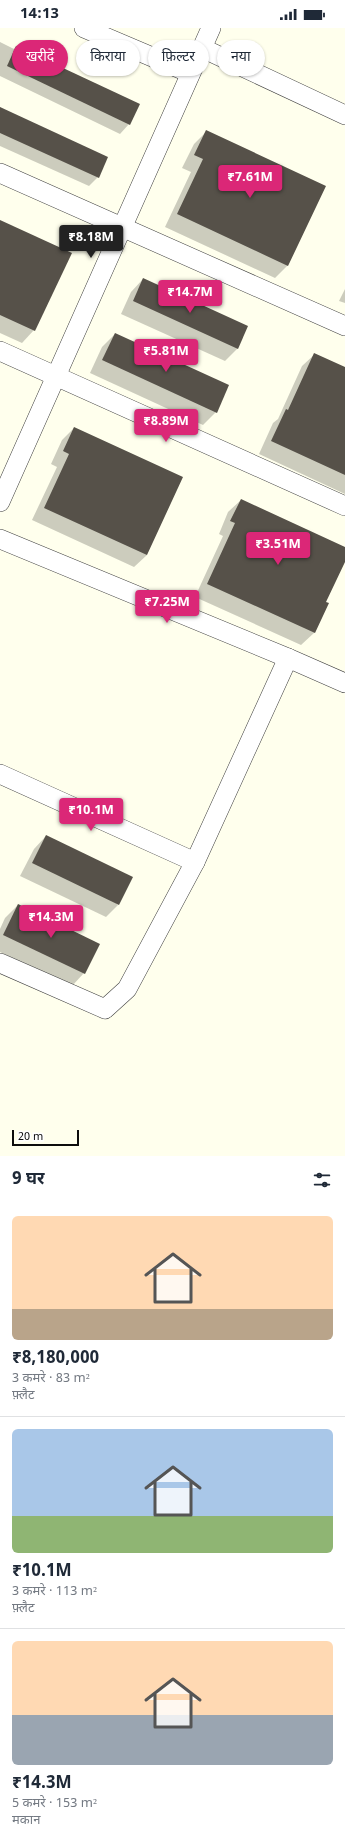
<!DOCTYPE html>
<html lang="hi">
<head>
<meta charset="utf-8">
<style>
  body { margin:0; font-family:Georgia,"Noto Sans Devanagari",serif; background:#f6f6f7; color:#1f2937; height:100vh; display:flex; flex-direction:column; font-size:15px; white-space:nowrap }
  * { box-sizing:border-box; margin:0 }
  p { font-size:13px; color:#747a83 }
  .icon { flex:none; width:22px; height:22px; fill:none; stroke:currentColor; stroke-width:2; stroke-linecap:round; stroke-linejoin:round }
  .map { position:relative; height:1128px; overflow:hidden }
  .drawer { display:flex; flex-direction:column; background:#fff; flex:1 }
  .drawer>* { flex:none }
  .top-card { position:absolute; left:12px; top:12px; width:321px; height:36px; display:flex; gap:8px }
  .scale { position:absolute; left:12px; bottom:10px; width:67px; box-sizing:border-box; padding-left:4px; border:2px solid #0d0d0d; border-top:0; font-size:11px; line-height:14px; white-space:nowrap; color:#0d0d0d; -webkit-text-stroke:3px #fff; paint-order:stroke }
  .price { position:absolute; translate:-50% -34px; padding:0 9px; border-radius:4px; background:#db2777; color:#fff; font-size:13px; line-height:26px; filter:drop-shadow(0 1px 2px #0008) }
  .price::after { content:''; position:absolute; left:50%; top:24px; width:12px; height:9px; margin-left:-6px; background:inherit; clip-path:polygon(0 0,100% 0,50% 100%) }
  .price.current { background:#222; color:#fff }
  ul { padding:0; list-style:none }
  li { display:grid; align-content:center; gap:8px; height:212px; padding:0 12px }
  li+li { border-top:1px solid #e0e1e3 }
  li span { display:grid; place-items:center; height:124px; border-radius:6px; color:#555 }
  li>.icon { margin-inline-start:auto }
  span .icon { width:72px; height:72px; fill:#fffc; stroke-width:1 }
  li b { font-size:17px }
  h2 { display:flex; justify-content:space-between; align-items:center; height:48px; padding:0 12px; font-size:17px }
  .pill { padding:0 14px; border-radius:18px; background:#fff; box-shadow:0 1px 3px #0004; font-size:14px; line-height:36px }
  .pill.current { background:#db2777; color:#fff }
  .status { display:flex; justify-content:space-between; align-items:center; height:28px; padding:0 20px; background:#fff; direction:ltr }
  .status svg { height:11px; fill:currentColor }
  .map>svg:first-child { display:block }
  .shadow { fill:#0003 }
  .building { fill:#565149 }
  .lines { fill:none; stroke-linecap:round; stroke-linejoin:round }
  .minor-casing { stroke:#404040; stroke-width:20 }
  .minor { stroke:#fff; stroke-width:19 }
</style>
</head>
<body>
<div class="status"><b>14:13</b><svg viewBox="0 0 49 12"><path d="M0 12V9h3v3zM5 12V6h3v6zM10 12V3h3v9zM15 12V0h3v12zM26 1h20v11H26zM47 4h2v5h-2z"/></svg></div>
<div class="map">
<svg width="345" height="1128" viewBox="0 0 345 1128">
  <rect width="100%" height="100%" fill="#ffffed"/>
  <g class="shadow">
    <path d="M0,14l14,7 2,-2 113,77 -9,10 -120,-58z"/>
    <path d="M0,79l98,70 -9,9 -89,-40z"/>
    <path d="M206,104l82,133 -13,13 -110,-51 26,-55 -9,-4 12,-24z"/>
    <path d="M0,193l34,109 -12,13 -22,-10z"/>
    <path d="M143,251l104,48 -10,22 -12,12 -104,-47 10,-22z"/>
    <path d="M345,261v14l-6,-2z"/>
    <path d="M115,306l101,78 -13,13 -113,-52 12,-26z"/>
    <path d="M315,326l30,14v126l-86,-40 14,-31 5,-4 24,-53z"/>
    <path d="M74,400l73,127 -13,12 -102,-47 25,-53 -6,-3 11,-24z"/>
    <path d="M241,472l104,48v12l-20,42 2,2 -13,29 -13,12 -106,-48 28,-61 -4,-2 9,-22z"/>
    <path d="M46,808l72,69 -12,12 -86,-41 14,-27z"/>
    <path d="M18,877l66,68 -12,13 -72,-34v-23l5,-11z"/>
  </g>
  <g class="building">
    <path d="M16,18l124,58 -10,21 -123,-59z"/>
    <path d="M0,79l108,50 -9,21 -99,-45z"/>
    <path d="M206,102l120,56 -38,80 -111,-52 26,-55 -9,-4z"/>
    <path d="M0,192l72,33 -37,78 -35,-16z"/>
    <path d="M143,250l105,48 -10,23 -105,-48z"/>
    <path d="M115,305l114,52 -12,28 -115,-53z"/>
    <path d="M314,325l31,14v108l-74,-34 15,-32 2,1z"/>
    <path d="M74,399l109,50 -36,78 -103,-47 25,-54 -6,-3z"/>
    <path d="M241,471l104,48v15l-19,40 3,1 -14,30 -108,-49 28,-61 -5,-2z"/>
    <path d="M46,807l87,42 -14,28 -87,-42z"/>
    <path d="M18,876l82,40 -15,30 -82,-39z"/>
  </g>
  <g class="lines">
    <g class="minor-casing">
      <g id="minor">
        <path d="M84,0l106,45"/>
        <path d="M202,20l143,67"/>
        <path d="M0,145l345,153"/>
        <path d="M0,323l345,155"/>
        <path d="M0,474l211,-474"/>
        <path d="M0,511l288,119 57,25"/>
        <path d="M0,746l195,88"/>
        <path d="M0,935l105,46 22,-20 68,-127 93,-204"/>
      </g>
    </g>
    <use href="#minor" class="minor"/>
  </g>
</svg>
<div class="scale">20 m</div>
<b class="price" style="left:250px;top:171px">₹7.61M</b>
<b class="price current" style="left:91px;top:231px">₹8.18M</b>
<b class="price" style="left:190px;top:286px">₹14.7M</b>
<b class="price" style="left:166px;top:345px">₹5.81M</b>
<b class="price" style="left:166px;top:415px">₹8.89M</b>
<b class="price" style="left:278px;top:538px">₹3.51M</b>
<b class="price" style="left:167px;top:596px">₹7.25M</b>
<b class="price" style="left:91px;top:804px">₹10.1M</b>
<b class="price" style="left:51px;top:911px">₹14.3M</b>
<div class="top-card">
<a class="pill current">खरीदें</a>
<a class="pill">किराया</a>
<a class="pill">फ़िल्टर</a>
<a class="pill">नया</a>
</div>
</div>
<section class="drawer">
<h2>9 घर<svg class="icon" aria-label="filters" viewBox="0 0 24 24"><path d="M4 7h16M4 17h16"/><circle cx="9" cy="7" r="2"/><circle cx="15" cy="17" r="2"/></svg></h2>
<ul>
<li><span style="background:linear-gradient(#ffd9b3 75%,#b9a48a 0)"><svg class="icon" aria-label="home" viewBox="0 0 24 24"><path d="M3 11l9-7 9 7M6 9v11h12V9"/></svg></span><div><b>₹8,180,000</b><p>3 कमरे · 83 m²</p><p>फ़्लैट</p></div></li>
<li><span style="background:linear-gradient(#a9c7e8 70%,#8fb573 0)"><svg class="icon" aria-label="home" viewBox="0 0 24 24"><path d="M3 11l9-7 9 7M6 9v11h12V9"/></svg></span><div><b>₹10.1M</b><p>3 कमरे · 113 m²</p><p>फ़्लैट</p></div></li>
<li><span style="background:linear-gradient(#ffd9b3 60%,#9aa5b1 0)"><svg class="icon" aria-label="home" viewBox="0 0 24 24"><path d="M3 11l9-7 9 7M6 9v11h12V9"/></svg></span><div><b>₹14.3M</b><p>5 कमरे · 153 m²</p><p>मकान</p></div></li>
</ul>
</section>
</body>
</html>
